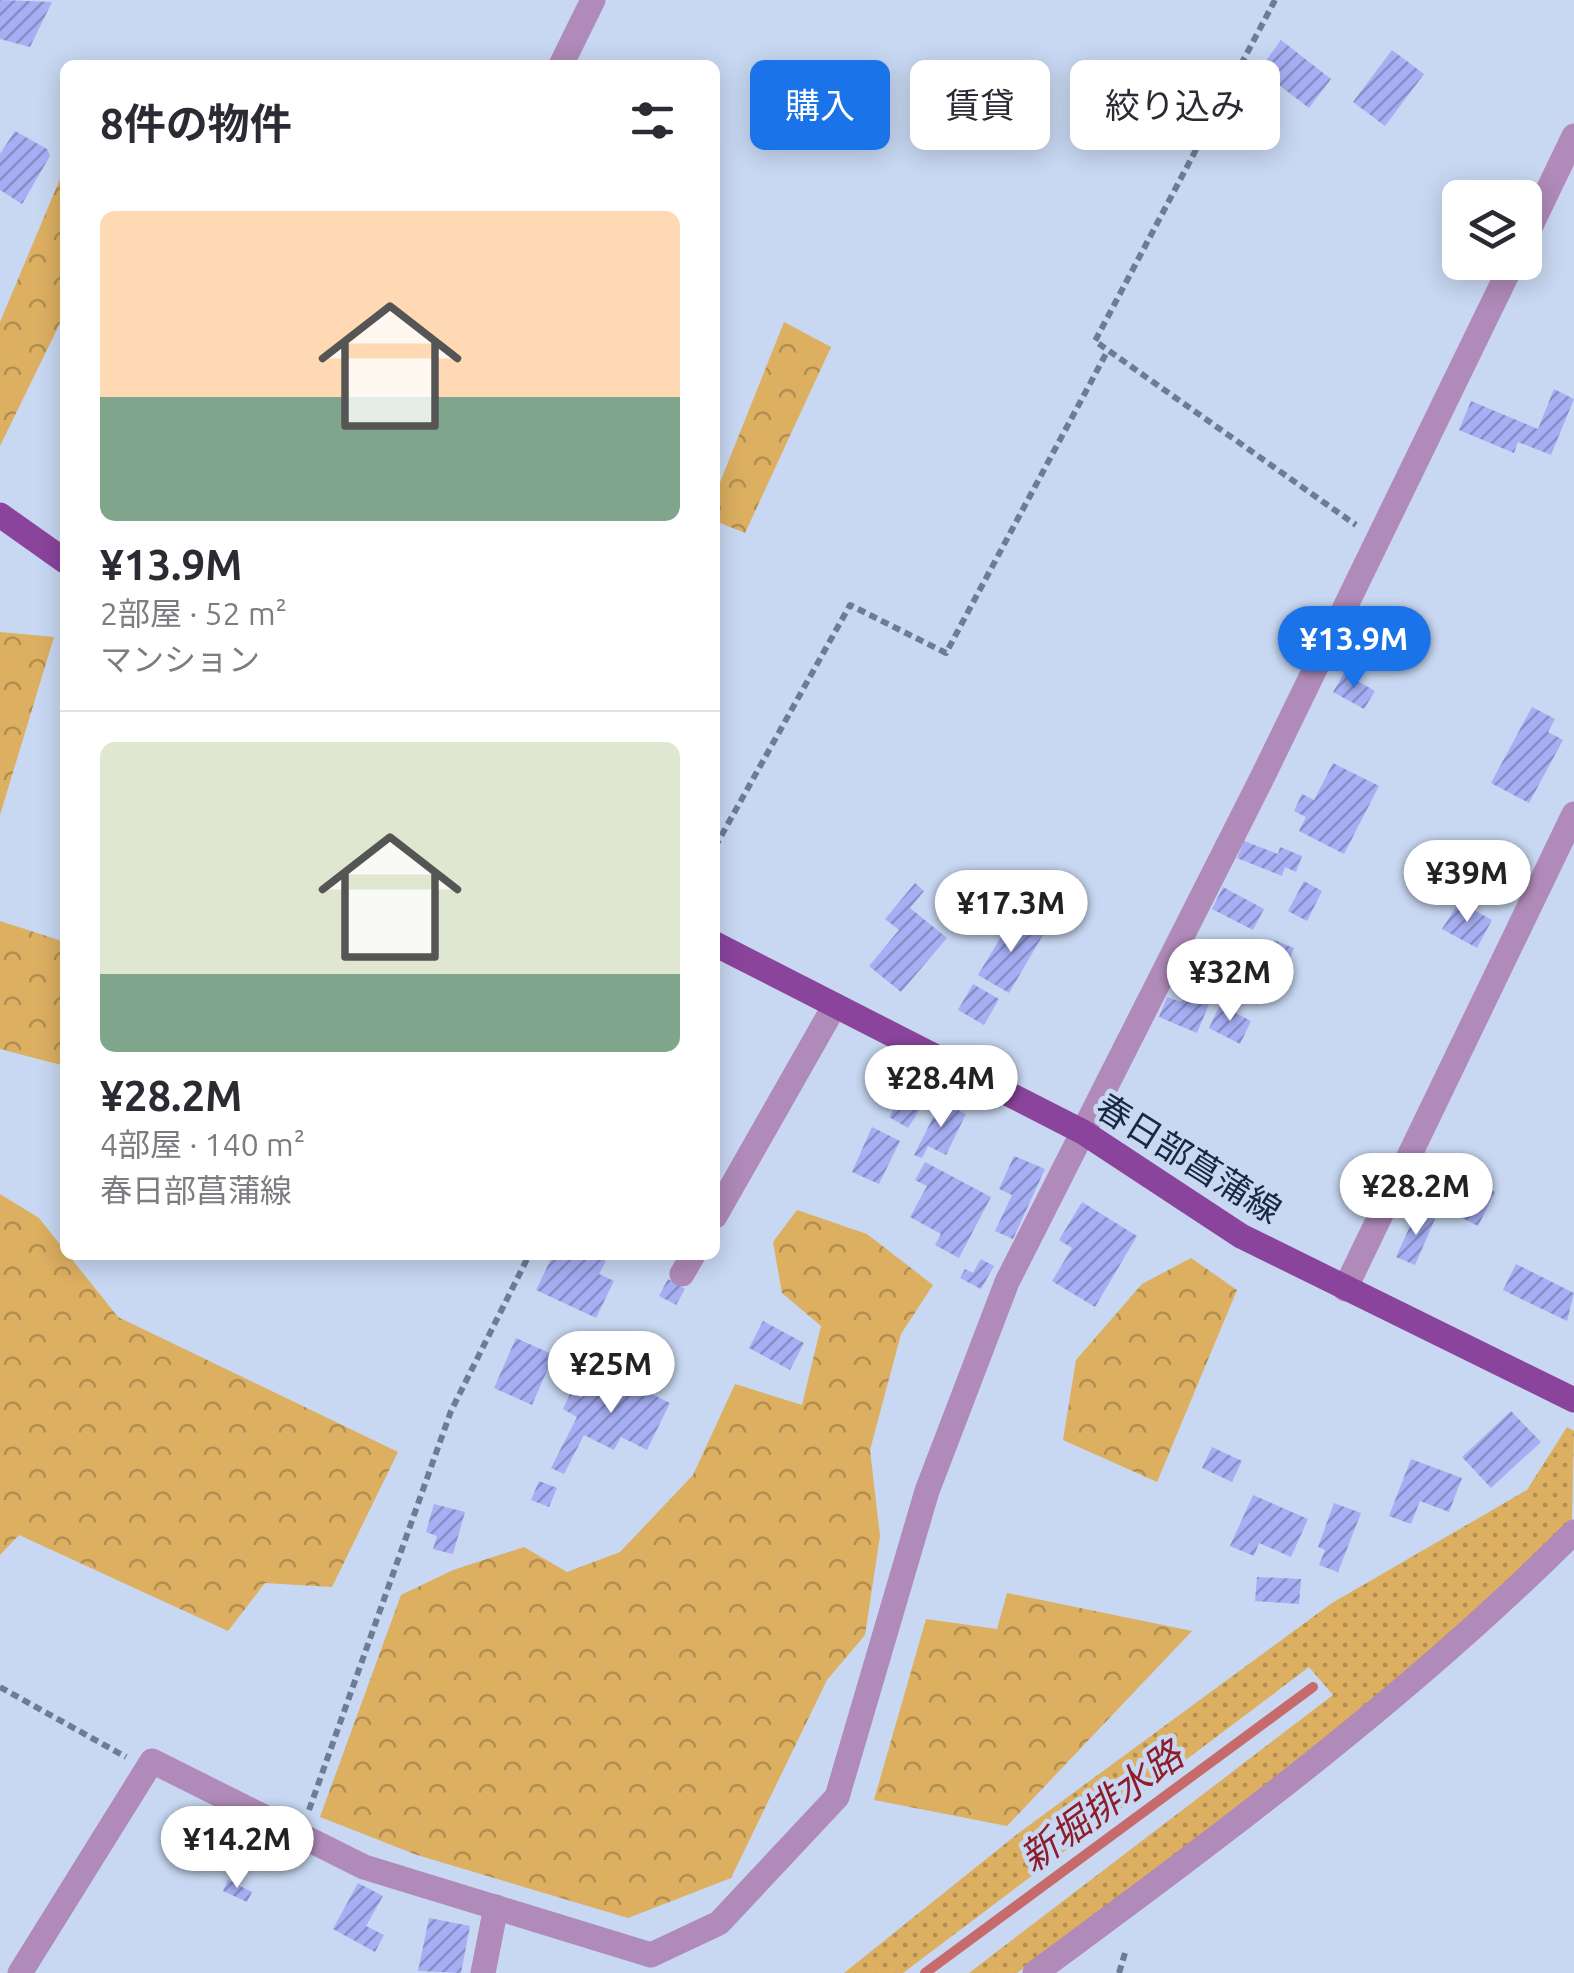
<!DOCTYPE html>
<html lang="ja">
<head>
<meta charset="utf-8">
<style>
  body { margin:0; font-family:Ubuntu,"Noto Sans JP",sans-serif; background:#f7f7f7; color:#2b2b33; height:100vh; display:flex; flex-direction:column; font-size:38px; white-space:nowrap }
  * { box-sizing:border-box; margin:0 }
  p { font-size:32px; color:#7c7c81 }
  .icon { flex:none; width:55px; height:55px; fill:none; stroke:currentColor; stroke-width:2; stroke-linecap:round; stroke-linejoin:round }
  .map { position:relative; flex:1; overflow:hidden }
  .drawer { position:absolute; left:60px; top:60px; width:660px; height:1200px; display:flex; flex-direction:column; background:#fff; border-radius:15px; box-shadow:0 5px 25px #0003 }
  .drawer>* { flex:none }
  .banner { position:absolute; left:750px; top:60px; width:672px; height:90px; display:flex; gap:20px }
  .controls { position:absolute; left:1442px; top:180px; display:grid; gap:20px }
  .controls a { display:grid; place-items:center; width:100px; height:100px; border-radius:15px; background:#fff; box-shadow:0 5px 25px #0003; font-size:50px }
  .price { position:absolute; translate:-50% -85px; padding:0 22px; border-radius:35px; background:#fff; color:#222; font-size:32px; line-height:65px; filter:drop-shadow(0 2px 5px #0008) }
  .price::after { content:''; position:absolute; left:50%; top:60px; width:30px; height:22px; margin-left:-15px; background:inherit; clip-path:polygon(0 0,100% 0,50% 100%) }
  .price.selected { background:#1a73e8; color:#fff }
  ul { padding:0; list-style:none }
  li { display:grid; align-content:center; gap:20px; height:530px; padding:0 40px }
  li+li { border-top:2px solid #e1e1e2 }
  li span { display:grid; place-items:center; height:310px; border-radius:15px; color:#555 }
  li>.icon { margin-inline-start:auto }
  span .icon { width:180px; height:180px; fill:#fffc; stroke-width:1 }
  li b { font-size:42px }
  h2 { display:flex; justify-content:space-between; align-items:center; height:120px; padding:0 40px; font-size:42px }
  .tag { padding:0 35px; border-radius:15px; background:#fff; box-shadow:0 5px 25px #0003; font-size:35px; line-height:90px }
  .tag.selected { background:#1a73e8; color:#fff }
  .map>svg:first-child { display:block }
  .grass { fill:url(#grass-dots) }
  .forest { fill:url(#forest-crowns) }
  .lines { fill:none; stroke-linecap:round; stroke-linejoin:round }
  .stream { stroke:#c76a6c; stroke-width:10 }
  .building { fill:url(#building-hatch) }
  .path { stroke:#6c7c95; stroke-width:6; stroke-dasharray:8 5; stroke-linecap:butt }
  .minor { stroke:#b08ab9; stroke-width:25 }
  .primary { stroke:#8b449c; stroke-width:25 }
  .labels { text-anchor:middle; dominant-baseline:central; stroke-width:9; stroke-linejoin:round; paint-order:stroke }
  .street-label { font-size:35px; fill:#192840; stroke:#c8d8f2 }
  .water-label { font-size:38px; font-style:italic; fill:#8e1d2b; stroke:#c8d8f2 }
</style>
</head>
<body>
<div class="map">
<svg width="1574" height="1973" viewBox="0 0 1574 1973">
  <defs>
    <pattern id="grass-dots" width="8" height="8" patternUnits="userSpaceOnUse" patternTransform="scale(2.5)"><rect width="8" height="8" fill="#dcaf61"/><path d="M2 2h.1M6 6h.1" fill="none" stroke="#b28e51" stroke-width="1.8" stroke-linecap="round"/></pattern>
    <pattern id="forest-crowns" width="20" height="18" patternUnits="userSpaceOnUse" patternTransform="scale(2.5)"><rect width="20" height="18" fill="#dcaf61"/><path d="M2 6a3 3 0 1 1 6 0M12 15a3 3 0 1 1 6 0" fill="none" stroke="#b28e51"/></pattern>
    <pattern id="building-hatch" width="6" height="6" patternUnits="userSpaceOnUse" patternTransform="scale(2.5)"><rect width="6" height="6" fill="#a7aef4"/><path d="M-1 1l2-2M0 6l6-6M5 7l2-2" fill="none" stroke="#878ec7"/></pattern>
  </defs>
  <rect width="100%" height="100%" fill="#c8d8f2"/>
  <path class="grass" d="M1567,1427l7,4 -2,89 -73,74 -145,124 -170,134 -167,121h-48l364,-278 -24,-28 -406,306h-59l176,-141 312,-229 195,-113z"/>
  <g class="forest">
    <path d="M65,167v146l-65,133v-124z"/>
    <path d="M784,322l47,25 -86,186 -30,-12v-26z"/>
    <path d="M0,632l54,5 -54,178z"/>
    <path d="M0,921l65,21v124l-65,-17z"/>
    <path d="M0,1194l39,24 79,99 280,135 -66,135 -67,-4 -37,48 -209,-96 -19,20z"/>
    <path d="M797,1210l70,24 66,51 -32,49 -31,116 10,86 -15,99 -38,45 -96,198 -103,40 -211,-63 -97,-38 81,-222 52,-25 71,-23 43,25 53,-20 73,-77 42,-91 67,21 19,-79 -39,-33 -9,-51z"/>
    <path d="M1191,1258l46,32 -80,192 -94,-42 13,-80 66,-76z"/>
    <path d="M1007,1593l185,38 -185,195 -133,-26 52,-181 71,10z"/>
  </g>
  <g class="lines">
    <path class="stream" d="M925,1973l388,-286"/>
  </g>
  <g class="building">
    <path d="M0,0l52,2 -22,45 -30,-8z"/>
    <path d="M1281,40l50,39 -22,29 -50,-38z"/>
    <path d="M1392,50l32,24 -39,52 -32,-24z"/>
    <path d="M15,131l32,18 3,7 -28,48 -22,-14v-36z"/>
    <path d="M1554,389l20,10 -23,56 -33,-13 -4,11 -55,-23 12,-29 67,28z"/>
    <path d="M1344,673l31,18 -11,18 -31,-17z"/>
    <path d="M1532,707l23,12 -7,13 15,8 -34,63 -38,-20z"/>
    <path d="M1333,763l46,23 -35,68 -45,-23 7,-14 -12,-6 8,-17 12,6z"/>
    <path d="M1244,841l34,13 2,-7 22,9 -6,16 -11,-5 -3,9 -45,-18z"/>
    <path d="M1304,881l18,10 -15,30 -19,-10z"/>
    <path d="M915,883l9,8 -14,17 37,30 -46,54 -32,-26 30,-36 -14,-11z"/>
    <path d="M1223,887l41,22 -11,21 -41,-21z"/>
    <path d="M1459,902l33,18 -15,28 -35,-19z"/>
    <path d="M1013,917l30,18 -34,58 -31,-18z"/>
    <path d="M1195,940l42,18 -9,21 -42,-18z"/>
    <path d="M1274,940l20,8 -20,49 -21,-8z"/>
    <path d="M973,984l26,15 -15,26 -26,-15z"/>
    <path d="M1186,991l24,11 -13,31 -38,-16 8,-20 14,5z"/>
    <path d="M1220,1005l31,16 -11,23 -31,-16z"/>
    <path d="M907,1087l20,11 -19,30 -19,-11z"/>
    <path d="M941,1102l25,12 -20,41 -18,-9 -6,12 -8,-3z"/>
    <path d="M872,1127l28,14 -21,43 -27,-12z"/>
    <path d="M1014,1156l31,13 -32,70 -18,-8 17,-36 -13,-6z"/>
    <path d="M925,1162l66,35 -32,61 -24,-13 6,-11 -31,-17 17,-31 -12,-6z"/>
    <path d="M1452,1171l43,21 -17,34 -43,-22z"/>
    <path d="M1082,1202l55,34 -42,71 -43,-26 20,-33 -13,-8z"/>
    <path d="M1417,1211l18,8 -20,46 -19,-8z"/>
    <path d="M553,1255h40l13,6 -7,13 15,7 -18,37 -60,-28z"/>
    <path d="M981,1259l13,7 -13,23 -21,-11 5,-9 8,4z"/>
    <path d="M1516,1264l58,29 -7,28 -64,-31z"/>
    <path d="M668,1279l17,10 -9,16 -17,-9z"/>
    <path d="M763,1321l41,22 -14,27 -41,-22z"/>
    <path d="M516,1338l38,17 -22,50 -38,-17z"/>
    <path d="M597,1368l73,35 -23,47 -26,-13 -7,13 -30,-15 -20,39 -13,-6 26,-51 -14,-8 8,-17 11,6z"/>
    <path d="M1511,1411l30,31 -50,46 -29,-31z"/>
    <path d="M1212,1447l30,14 -10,21 -30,-14z"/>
    <path d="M1411,1459l51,19 -13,34 -29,-11 -9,23 -22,-8z"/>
    <path d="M539,1481l18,7 -8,19 -18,-7z"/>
    <path d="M1253,1495l55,24 -17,38 -32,-14 -5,13 -24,-10z"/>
    <path d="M1334,1503l27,10 -23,59 -19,-7 6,-15 -7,-3z"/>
    <path d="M434,1504l31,8 -12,42 -20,-5 4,-13 -11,-4z"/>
    <path d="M1257,1577l44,2 -2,25 -44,-3z"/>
    <path d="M228,1880l24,12 -5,10 -24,-11z"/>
    <path d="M358,1883l25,13 -17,30 18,9 -9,17 -42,-23z"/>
    <path d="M429,1918l41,8 -9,47 -43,-2z"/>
  </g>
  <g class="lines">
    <g class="path">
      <path d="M1275,0l-180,341 261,184"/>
      <path d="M715,847l135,-242 96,48 162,-303"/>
      <path d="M0,1687l126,70"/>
      <path d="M309,1810l142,-399 78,-156"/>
      <path d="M1119,1973l6,-20"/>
    </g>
    <g class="minor">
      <path d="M561,65l32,-65"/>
      <path d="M1525,238l49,-102"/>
      <path d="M715,1216l120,-211"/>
      <path d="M682,1274l11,-19"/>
      <path d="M1345,1289l229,-475"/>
      <path d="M20,1973l132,-212 212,106 287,88 68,-32 118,-126 90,-306 80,-209 254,-502 252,-518"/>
      <path d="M483,1973l13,-66"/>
      <path d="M1035,1973c188,-139 374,-276 539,-441"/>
    </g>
    <g class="primary">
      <path d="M0,515l65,46"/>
      <path d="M715,944l368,188 158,104 333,164"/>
    </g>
  </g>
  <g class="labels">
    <g class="street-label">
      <text transform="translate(1189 1158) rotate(32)">春日部菖蒲線</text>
    </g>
    <g class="water-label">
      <text transform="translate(1101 1806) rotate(-36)">新堀排水路</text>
    </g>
  </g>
</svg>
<div class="controls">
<a><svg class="icon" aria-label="layers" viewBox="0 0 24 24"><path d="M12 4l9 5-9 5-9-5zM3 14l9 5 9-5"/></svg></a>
</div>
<b class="price selected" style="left:1354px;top:691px">¥13.9M</b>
<b class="price" style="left:1467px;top:925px">¥39M</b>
<b class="price" style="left:1011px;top:955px">¥17.3M</b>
<b class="price" style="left:1230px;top:1024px">¥32M</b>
<b class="price" style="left:941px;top:1130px">¥28.4M</b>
<b class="price" style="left:1416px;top:1238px">¥28.2M</b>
<b class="price" style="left:611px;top:1416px">¥25M</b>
<b class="price" style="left:237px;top:1891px">¥14.2M</b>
<div class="banner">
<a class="tag selected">購入</a>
<a class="tag">賃貸</a>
<a class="tag">絞り込み</a>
</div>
<section class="drawer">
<h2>8件の物件<svg class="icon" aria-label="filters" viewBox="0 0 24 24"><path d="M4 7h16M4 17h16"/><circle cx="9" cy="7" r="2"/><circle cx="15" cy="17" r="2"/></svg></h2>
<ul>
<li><span style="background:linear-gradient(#ffd9b3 60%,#7fa58c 0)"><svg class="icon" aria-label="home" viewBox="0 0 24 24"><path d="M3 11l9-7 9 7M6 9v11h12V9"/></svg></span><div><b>¥13.9M</b><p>2部屋 · 52 m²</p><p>マンション</p></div></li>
<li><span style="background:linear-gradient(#dfe7d0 75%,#7fa58c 0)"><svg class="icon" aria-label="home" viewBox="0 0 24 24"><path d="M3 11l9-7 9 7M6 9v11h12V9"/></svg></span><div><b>¥28.2M</b><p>4部屋 · 140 m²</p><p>春日部菖蒲線</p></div></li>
</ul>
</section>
</div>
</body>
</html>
